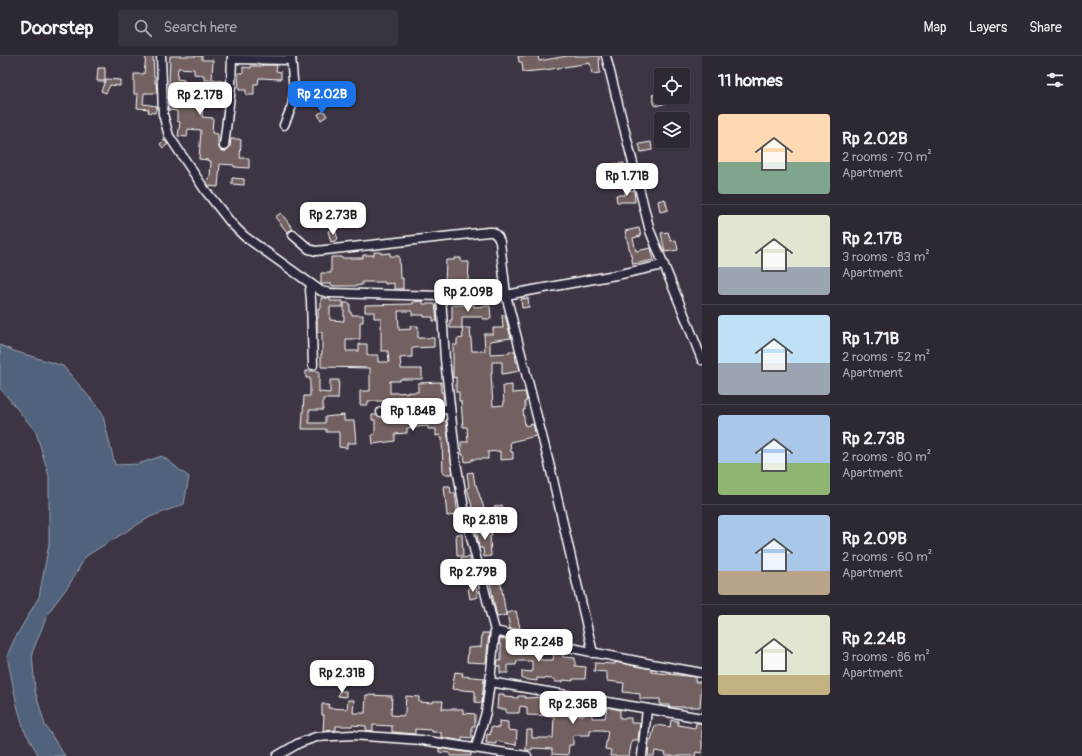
<!DOCTYPE html>
<html lang="en">
<head>
<meta charset="utf-8">
<style>
  body { margin:0; font-family:Pangolin,sans-serif; background:#3a343f; color:#f1f3f6; height:100vh; display:flex; flex-direction:column; font-size:15px; white-space:nowrap }
  * { box-sizing:border-box; margin:0 }
  p { font-size:13px; color:#a7a6ac }
  .icon { flex:none; width:22px; height:22px; fill:none; stroke:currentColor; stroke-width:2; stroke-linecap:round; stroke-linejoin:round }
  .map { position:relative; flex:1; overflow:hidden }
  .details { display:flex; flex-direction:column; background:#2e2833; width:380px }
  .details>* { flex:none }
  .tools { position:absolute; left:654px; top:12px; display:grid; gap:8px }
  .tools a { display:grid; place-items:center; width:36px; height:36px; border-radius:4px; background:#2e2833; box-shadow:0 1px 3px #0004,0 0 0 1px #49444e; font-size:20px }
  .price { position:absolute; translate:-50% -34px; padding:0 9px; border-radius:8px; background:#fff; color:#222; font-size:13px; line-height:26px; filter:drop-shadow(0 1px 2px #0008) }
  .price::after { content:''; position:absolute; left:50%; top:24px; width:12px; height:9px; margin-left:-6px; background:inherit; clip-path:polygon(0 0,100% 0,50% 100%) }
  .price.current { background:#1a73e8; color:#fff }
  ul { padding:0; list-style:none }
  li { display:flex; align-items:center; gap:12px; height:100px; padding:0 16px }
  li+li { border-top:1px solid #49444e }
  li span { display:grid; place-items:center; flex:none; width:112px; height:80px; border-radius:4px; color:#555 }
  li>.icon { margin-inline-start:auto }
  span .icon { width:48px; height:48px; fill:#fffc; stroke-width:1 }
  li b { font-size:17px }
  h2 { display:flex; justify-content:space-between; align-items:center; height:48px; padding:0 16px; font-size:17px }
  header { display:flex; align-items:center; gap:24px; box-sizing:border-box; height:56px; padding:0 20px; background:#2e2833; border-bottom:1px solid #49444e }
  header strong { font-size:19px }
  nav { display:flex; gap:22px; margin-inline-start:auto; font-size:14px }
  .search { width:280px; height:36px; background:#3a343f; display:flex; align-items:center; gap:10px; box-sizing:border-box; padding:0 14px; border-radius:4px; color:#a7a6ac; font-size:15px }
  main { display:flex; flex:1; min-height:0 }
  .map>svg:first-child { display:block }
  .water { fill:#51627b; stroke:#97a1b0 }
  .building { fill:#736060; stroke:#fff }
  .lines { fill:none; stroke-linecap:round; stroke-linejoin:round }
  .minor-casing { stroke:#fff; stroke-width:11 }
  .minor { stroke:#2f2a3d; stroke-width:8 }
</style>
</head>
<body>
<header>
<strong>Doorstep</strong>
<div class="search"><svg class="icon" aria-label="search" viewBox="0 0 24 24"><circle cx="10" cy="10" r="6"/><path d="M15 15l6 6"/></svg>Search here</div>
<nav><a>Map</a><a>Layers</a><a>Share</a></nav>
</header>
<main>
<div class="map">
<svg width="702" height="700" viewBox="0 0 702 700">
  <rect width="100%" height="100%" fill="#3d3544"/>
  <filter id="ink" filterUnits="userSpaceOnUse"><feTurbulence type="fractalNoise" baseFrequency=".025" numOctaves="2"/><feDisplacementMap in="SourceGraphic" scale="8" xChannelSelector="R" yChannelSelector="G"/><feConvolveMatrix kernelMatrix="1 2 1 2 8 2 1 2 1" color-interpolation-filters="sRGB"/></filter>
  <g filter="url(#ink)">
    <path class="water" d="M0,289l14,6 49,15 39,46 13,53 23,-1 24,-8 27,21 -5,27 -34,13 -64,39 -17,29 -21,28 -16,40 3,38 10,34 20,31h-26l-15,-26 -7,-25 -10,-49 7,-16 25,-43 10,-53v-68l-13,-44 -36,-44z"/>
    <g class="building">
      <path d="M146,0h7l1,20h1v7h1l1,10h-13l-1,11 14,2 -2,7 -7,-1 1,-3 -12,-1 1,-14h-4v-20h10z"/>
      <path d="M170,0h32v4h11l-1,20h-8v-5l-10,-1v-5l-16,-1 -1,11 7,1v6h3v5l9,1v4l18,1 -1,9 -10,-1 -1,12 11,1 -1,15 6,1v11l2,5 6,1 4,-4 1,-8h8l2,1 -1,18h9v10l-15,-1v-2l-14,-1 -2,23 -9,-1 -2,-3 1,-5h2l1,-17h-3v-1l-9,-1 2,-29 -13,-1 -1,8 -9,-1 2,-14 -3,-1v-10l-9,-1z"/>
      <path d="M518,0h20l1,5 28,-5h32l1,17 -8,1 -2,-11 -45,7 -22,2 -1,-10h-3z"/>
      <path d="M263,9h14l-1,6 5,1v7l-22,-1 -1,6h-4v11h-8v-5h-7l-1,-17h5v-6l8,1v-2h11z"/>
      <path d="M98,12h7v13h-8z"/>
      <path d="M106,23l14,1v6l-10,-1 -4,8 -5,-2z"/>
      <path d="M213,23l13,3 -1,6h-13z"/>
      <path d="M661,37v4h22v2l-28,7 -3,-11z"/>
      <path d="M324,55l3,5 -6,4 -3,-6z"/>
      <path d="M164,84l4,4 -5,4 -3,-4z"/>
      <path d="M651,86l1,8 -11,2 -2,-8z"/>
      <path d="M624,107l1,9 -16,2 -1,-9z"/>
      <path d="M232,122l12,1v6l-12,-1z"/>
      <path d="M634,134l1,12h-18l-1,-7h9v-4z"/>
      <path d="M665,143l3,11 -8,2 -2,-11z"/>
      <path d="M281,157l12,16 -4,2 -1,2 -13,-16z"/>
      <path d="M639,172l2,8 -8,2 3,13 15,-3 3,12 -21,4 -8,-33z"/>
      <path d="M335,173l3,11 -7,2 -3,-11z"/>
      <path d="M668,176l3,9 5,-1 2,10 -13,2 -4,-19z"/>
      <path d="M374,196h7v2l9,-1v3h9l1,22h3v11h-9v-6l-9,1v-2h-23v3l-7,1h-23v-2h-11v-11h10v-16h10v1h22v-3h11z"/>
      <path d="M454,202h7v4h8l-1,20h-7l-1,5 -15,-2 1,-25h8z"/>
      <path d="M321,242h9v3h13v6h-13v13l14,1v-18h6v10h2v2h11v7h-3v17h-14v12h13v-7h8v11h11v7h11l-1,-11h-7v-33h-7v-6h-9v-7l48,-1v-2l10,-1v3h12l2,17h-4v-4h-9v-2h-12v-4h-14l1,19 12,-1 -1,-3h8v12h16v9l-22,1v9l-12,1 1,11h21v10h-22v2h-10v12l28,-1v-9l23,-1v10h2l1,12 -59,2v-5h-17v4h-8v-14h10v-23l-49,-1v-13h1v-22h-5v-14h1v-10h3z"/>
      <path d="M528,242l1,9 -7,1 -1,-9z"/>
      <path d="M464,245h9l1,6 16,-1 1,13h-8v-2h-21v11h-12v-8h2v-15h12z"/>
      <path d="M502,259h3l6,23 -21,3v13l20,-1 -1,-2h6l1,11h2l2,9 -18,3v-12h-10v12h-1l2,32 11,-1 -1,-19 9,-1v8l13,-1 2,9h-2v9h-2l2,16 8,-2 3,12 -26,6 1,10h2v7l-13,1v-9l-12,1v7h-16v2l-7,1 -1,-7h-2l-1,-13h7l-1,-15h-4l-2,-26h-2v-9h-3v-15l-3,1v-33h4v-6l6,-1 -1,-10h8l2,23h13l-1,-17h9v-6h10z"/>
      <path d="M306,315h13v21l11,1v-13h9l-1,19h-15v11h-14v13h16v-6l19,-2v6h10l2,22h-9v5l-8,-1v-15h-13v-3h-24l2,-33h6v-18h-4z"/>
      <path d="M372,359h4l5,2 62,-2v6h3l7,53h-10l-1,-36h-1l-1,-3 -4,1v-7h-8v-3l-21,2v5l-12,1v7l-22,3 -1,-9 3,-1v-14h-3z"/>
      <path d="M473,416l2,13h1l10,29 -11,3 -8,-29 2,-1 -2,-14z"/>
      <path d="M444,430h6l1,7h4l3,22 -11,1z"/>
      <path d="M502,449l2,9 -9,1 -1,-8z"/>
      <path d="M490,472l2,8h-2l1,20 -7,1 -1,-9h-4l-3,-19z"/>
      <path d="M456,478h6l1,22h-6z"/>
      <path d="M470,501l1,14 -9,1 -1,-14z"/>
      <path d="M499,516l7,43 -9,2 -9,-43z"/>
      <path d="M476,531l2,10 -8,2 -2,-11z"/>
      <path d="M516,555l4,17 -10,1 -3,-16z"/>
      <path d="M482,577h7l-3,30 -19,-1 1,-14 13,-1z"/>
      <path d="M500,582l11,2v4h15l14,3v13h13l1,-10 9,2v5l12,1v8l11,1 -1,12h-12v2l-10,-1v2h-8v-3l-18,-1v3l-15,-2v-8l10,1v-11h-15l-1,4h-8v8h-8v-7h-3l1,-6 3,1v-16l-2,-1z"/>
      <path d="M615,606l37,7 -1,3 44,5v5h7l-2,25h-31v-2h-9v-6h-20v-5l-17,-2 1,-9 -17,-2v-9l-13,-1 1,-8 20,1z"/>
      <path d="M455,616l8,1 -1,3 22,2 -2,25 -7,-1v-11l-23,-2z"/>
      <path d="M339,635h7v6l-8,-1z"/>
      <path d="M498,638h6v3l14,1v-2h7v2l20,-1 27,4 -1,14h14v-11l7,1v13h13l2,-11 13,3v8h11v5h9l-2,17h-6l-3,16h-19l1,-6 -6,-1 3,-18 -6,-1h-12v5h-17v10h-4l-1,10 -16,-1v-5l-20,-1v2h-6l1,-20h5v8h21l1,-22 -27,-1v-8l-7,-1 -1,7h-13v-4h-9z"/>
      <path d="M366,639l26,1 -1,19 12,1 2,-4 1,-16 13,1v5l14,1v-2h10l-1,8h21v4l12,1v12h-3v12l-10,-1v4l-21,-4v-5h-9v-2l-17,-1v5l-23,-2v-6l-19,-1v6l-7,-1v-4l-14,-1v1h-16v4l-13,1 1,-16h-2v-11h7l-1,4 19,1 1,-9h6l-1,13h12z"/>
      <path d="M671,664l7,1v4l17,3 1,-5h6v30l-6,-1 -1,4h-30l1,-3 -11,-2 -1,5h-6l1,-16h2l4,-15 15,2z"/>
      <path d="M499,665l9,1v8l9,1 -1,14 -20,-4v3l-10,-1 1,-9 3,1 1,-8 8,1z"/>
      <path d="M439,692l32,5v3h-21v-3l-11,-1z"/>
    </g>
    <g class="lines">
      <g class="minor-casing">
        <g id="minor">
          <path d="M161,0l2,58 6,22 36,54 26,33 13,13 77,55 9,2 111,3 65,-1 115,-21 42,-9"/>
          <path d="M606,0l44,175 36,88 16,41"/>
          <path d="M232,3l59,1"/>
          <path d="M284,69l8,-19 2,-14 -3,-36"/>
          <path d="M224,90l7,-59 1,-31"/>
          <path d="M293,179l16,14 7,2 172,-19h5l5,5 2,5 6,53 45,176 42,182"/>
          <path d="M311,229l-1,5 1,10 2,65"/>
          <path d="M441,240l4,63 11,103 9,52 30,117 -5,51"/>
          <path d="M381,356l69,-3"/>
          <path d="M495,575c69,16 138,30 207,42"/>
          <path d="M476,691l10,-35 4,-30 212,36"/>
          <path d="M277,700l22,-13 17,-6 36,-2 69,5 106,16"/>
          <path d="M642,700l5,-47"/>
        </g>
      </g>
      <use href="#minor" class="minor"/>
    </g>
  </g>
</svg>
<div class="tools">
<a><svg class="icon" aria-label="locate" viewBox="0 0 24 24"><circle cx="12" cy="12" r="6"/><path d="M12 2v4M12 18v4M2 12h4M18 12h4"/></svg></a>
<a><svg class="icon" aria-label="layers" viewBox="0 0 24 24"><path d="M12 4l9 5-9 5-9-5zM3 14l9 5 9-5"/></svg></a>
</div>
<b class="price current" style="left:322px;top:59px">Rp 2.02B</b>
<b class="price" style="left:200px;top:60px">Rp 2.17B</b>
<b class="price" style="left:627px;top:141px">Rp 1.71B</b>
<b class="price" style="left:333px;top:180px">Rp 2.73B</b>
<b class="price" style="left:468px;top:257px">Rp 2.09B</b>
<b class="price" style="left:413px;top:376px">Rp 1.84B</b>
<b class="price" style="left:485px;top:485px">Rp 2.81B</b>
<b class="price" style="left:473px;top:537px">Rp 2.79B</b>
<b class="price" style="left:539px;top:607px">Rp 2.24B</b>
<b class="price" style="left:342px;top:638px">Rp 2.31B</b>
<b class="price" style="left:573px;top:669px">Rp 2.36B</b>
</div>
<section class="details">
<h2>11 homes<svg class="icon" aria-label="filters" viewBox="0 0 24 24"><path d="M4 7h16M4 17h16"/><circle cx="9" cy="7" r="2"/><circle cx="15" cy="17" r="2"/></svg></h2>
<ul>
<li><span style="background:linear-gradient(#ffd9b3 60%,#7fa58c 0)"><svg class="icon" aria-label="home" viewBox="0 0 24 24"><path d="M3 11l9-7 9 7M6 9v11h12V9"/></svg></span><div><b>Rp 2.02B</b><p>2 rooms · 70 m²</p><p>Apartment</p></div></li>
<li><span style="background:linear-gradient(#dfe7d0 65%,#9aa5b1 0)"><svg class="icon" aria-label="home" viewBox="0 0 24 24"><path d="M3 11l9-7 9 7M6 9v11h12V9"/></svg></span><div><b>Rp 2.17B</b><p>3 rooms · 83 m²</p><p>Apartment</p></div></li>
<li><span style="background:linear-gradient(#bfe0f5 60%,#9aa5b1 0)"><svg class="icon" aria-label="home" viewBox="0 0 24 24"><path d="M3 11l9-7 9 7M6 9v11h12V9"/></svg></span><div><b>Rp 1.71B</b><p>2 rooms · 52 m²</p><p>Apartment</p></div></li>
<li><span style="background:linear-gradient(#a9c7e8 60%,#8fb573 0)"><svg class="icon" aria-label="home" viewBox="0 0 24 24"><path d="M3 11l9-7 9 7M6 9v11h12V9"/></svg></span><div><b>Rp 2.73B</b><p>2 rooms · 80 m²</p><p>Apartment</p></div></li>
<li><span style="background:linear-gradient(#a9c7e8 70%,#b9a48a 0)"><svg class="icon" aria-label="home" viewBox="0 0 24 24"><path d="M3 11l9-7 9 7M6 9v11h12V9"/></svg></span><div><b>Rp 2.09B</b><p>2 rooms · 60 m²</p><p>Apartment</p></div></li>
<li><span style="background:linear-gradient(#dfe7d0 75%,#c2b280 0)"><svg class="icon" aria-label="home" viewBox="0 0 24 24"><path d="M3 11l9-7 9 7M6 9v11h12V9"/></svg></span><div><b>Rp 2.24B</b><p>3 rooms · 86 m²</p><p>Apartment</p></div></li>
</ul>
</section>
</main>
</body>
</html>
